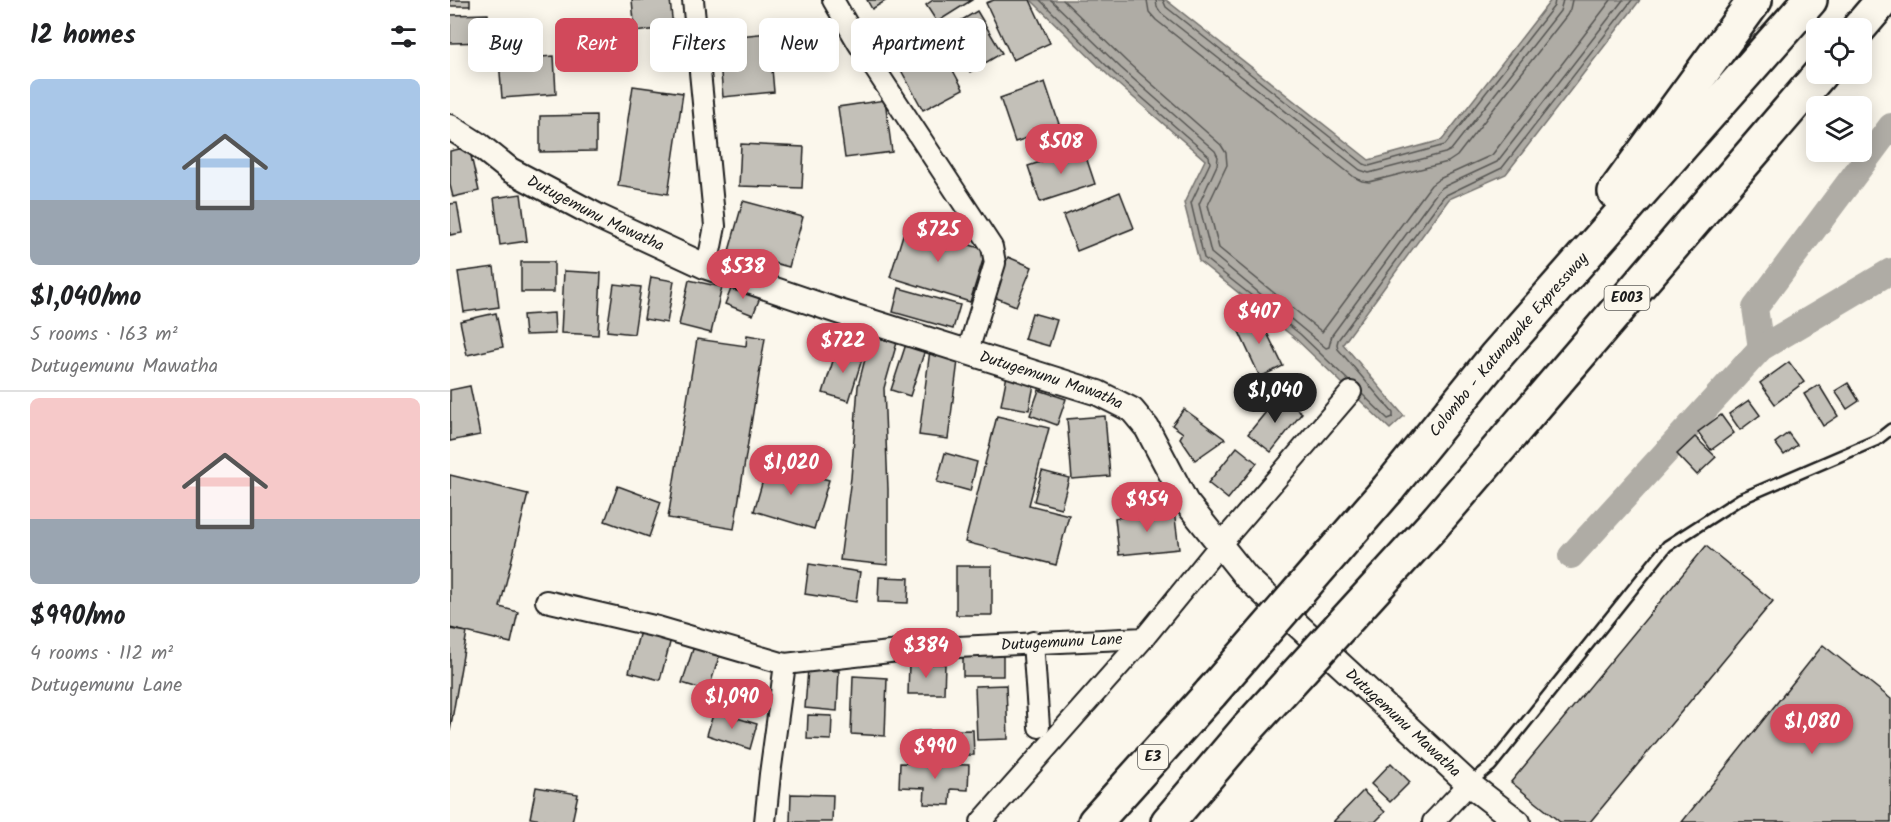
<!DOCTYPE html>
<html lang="en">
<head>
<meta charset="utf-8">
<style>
  body { margin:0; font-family:Kalam,sans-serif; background:#f2f2f2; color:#202124; height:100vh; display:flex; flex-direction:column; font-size:22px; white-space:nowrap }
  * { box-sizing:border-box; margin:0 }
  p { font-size:20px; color:#757577 }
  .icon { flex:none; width:33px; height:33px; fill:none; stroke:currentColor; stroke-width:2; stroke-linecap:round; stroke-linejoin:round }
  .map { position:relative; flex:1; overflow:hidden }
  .details { display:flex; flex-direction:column; background:#fff; width:450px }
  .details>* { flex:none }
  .banner { position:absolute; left:18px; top:18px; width:570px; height:54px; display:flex; gap:12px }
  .fabs { position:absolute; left:1356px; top:18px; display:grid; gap:12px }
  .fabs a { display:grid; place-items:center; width:66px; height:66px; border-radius:9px; background:#fff; box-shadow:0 3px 15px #0003; font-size:30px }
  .price { position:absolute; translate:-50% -51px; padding:0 14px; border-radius:21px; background:#d1495b; color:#fff; font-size:20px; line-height:39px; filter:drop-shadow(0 2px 3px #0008) }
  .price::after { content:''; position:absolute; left:50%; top:36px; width:18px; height:14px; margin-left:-9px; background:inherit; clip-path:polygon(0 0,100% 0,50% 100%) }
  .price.current { background:#222; color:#fff }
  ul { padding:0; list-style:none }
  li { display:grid; align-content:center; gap:12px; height:318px; padding:0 30px }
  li+li { border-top:2px solid #e0e0e0 }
  li span { display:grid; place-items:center; height:186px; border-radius:9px; color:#555 }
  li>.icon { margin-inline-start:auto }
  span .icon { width:108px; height:108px; fill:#fffc; stroke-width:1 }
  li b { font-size:26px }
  h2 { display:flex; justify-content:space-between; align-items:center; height:72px; padding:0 30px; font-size:26px }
  .pill { padding:0 21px; border-radius:9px; background:#fff; box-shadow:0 3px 15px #0003; font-size:21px; line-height:54px }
  .pill.current { background:#d1495b; color:#fff }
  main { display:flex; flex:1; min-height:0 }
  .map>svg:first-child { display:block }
  .water { fill:#afaca5; stroke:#74726e; stroke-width:1.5 }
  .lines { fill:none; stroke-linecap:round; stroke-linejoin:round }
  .shore { stroke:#575653; stroke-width:1.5 }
  .canal { stroke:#afaca5; stroke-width:26 }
  .building { fill:#c3c0b8; stroke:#1c1c1c; stroke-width:1.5 }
  .service-casing { stroke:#1c1c1c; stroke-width:14 }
  .minor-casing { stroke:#1c1c1c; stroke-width:24 }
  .tertiary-casing { stroke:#1c1c1c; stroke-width:28 }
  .motorway-casing { stroke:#1c1c1c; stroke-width:38 }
  .service { stroke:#fbf7ec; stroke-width:9 }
  .minor { stroke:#fbf7ec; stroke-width:20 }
  .tertiary { stroke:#fbf7ec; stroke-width:24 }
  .motorway { stroke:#fbf7ec; stroke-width:33 }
  .motorway-bridge-casing { stroke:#1c1c1c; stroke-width:38; stroke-linecap:butt }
  .motorway-bridge { stroke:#fbf7ec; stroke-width:33 }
  .labels { text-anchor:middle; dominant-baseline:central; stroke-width:5; stroke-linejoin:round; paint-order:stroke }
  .shield { fill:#fbf7ec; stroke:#5f5e5a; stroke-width:1.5 }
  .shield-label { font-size:15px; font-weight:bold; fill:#1c1c1c }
  .street-label { font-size:16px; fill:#1c1c1c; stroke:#fbf7ec }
</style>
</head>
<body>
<main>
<section class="details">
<h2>12 homes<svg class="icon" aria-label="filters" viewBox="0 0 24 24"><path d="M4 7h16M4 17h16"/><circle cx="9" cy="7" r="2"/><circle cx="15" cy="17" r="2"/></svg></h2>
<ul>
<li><span style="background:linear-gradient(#a9c7e8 65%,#9aa5b1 0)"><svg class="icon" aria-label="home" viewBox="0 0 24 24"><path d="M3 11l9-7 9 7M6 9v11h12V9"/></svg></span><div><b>$1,040/mo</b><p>5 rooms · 163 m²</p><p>Dutugemunu Mawatha</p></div></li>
<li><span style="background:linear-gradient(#f6c9c9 65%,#9aa5b1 0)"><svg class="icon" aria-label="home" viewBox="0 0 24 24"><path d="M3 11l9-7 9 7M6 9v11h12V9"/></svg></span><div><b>$990/mo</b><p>4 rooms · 112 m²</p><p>Dutugemunu Lane</p></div></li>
</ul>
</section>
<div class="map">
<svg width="1441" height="822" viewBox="0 0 1441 822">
  <rect width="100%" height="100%" fill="#fbf7ec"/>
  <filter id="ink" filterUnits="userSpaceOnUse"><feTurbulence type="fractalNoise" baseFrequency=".0167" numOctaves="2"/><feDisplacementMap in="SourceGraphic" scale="12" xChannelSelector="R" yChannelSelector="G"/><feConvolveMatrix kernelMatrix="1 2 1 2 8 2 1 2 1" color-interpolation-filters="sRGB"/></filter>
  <g filter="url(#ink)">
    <path class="water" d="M581,0h135l203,160 73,-20 109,-140h89l-134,174 -57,25 -106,145 61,72 -14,13 -94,-90 -97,-78 -15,-58 21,-43 -94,-82z"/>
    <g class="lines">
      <g class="shore">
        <path d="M590,0l75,74 94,82 1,7 -19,40 13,55 96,76 49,47"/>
        <path d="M601,0l70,68 94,83 3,6 -1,8 -18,39 12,49 115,95 3,-1 3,-12 106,-144 5,-4 54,-25 126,-162"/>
        <path d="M613,0l64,62 94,83 5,8 1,12 -19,40 11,43 103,84 109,-147 8,-6 53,-24 119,-155"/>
        <path d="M697,0l2,12 7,8 198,157 8,4 7,1 79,-20 9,-6 110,-141 3,-6 2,-9"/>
        <path d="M706,0l1,7 4,6 199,157 9,3 76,-20 6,-3 109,-139 3,-11"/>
        <path d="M713,0l3,7 198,157 5,2 76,-21 109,-139 1,-6"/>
        <path d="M912,394l26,25 5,-2v-4l-55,-64 -1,-5 1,-4 106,-144 58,-28 130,-168"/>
      </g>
      <g class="canal">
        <path d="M1311,348l-6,-40 136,-182"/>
        <path d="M1121,556l190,-208 130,-77"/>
      </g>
    </g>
    <g class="building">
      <rect x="0" y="0" width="20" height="6"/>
      <path d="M182,0h38l3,27 -38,5z"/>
      <path d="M417,0h20l-15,9z"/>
      <path d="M483,0h39l-35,22 -11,-17z"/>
      <path d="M544,0h36l20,43 -37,17 -27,-57z"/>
      <path d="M527,11l25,42 -32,19 -25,-42z"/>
      <path d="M38,14l1,28 -39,1v-28z"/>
      <path d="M481,30l32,59 -40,21 -32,-58z"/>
      <path d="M319,33l5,59 -51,5 -5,-59z"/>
      <path d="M104,56l2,38 -54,4 -3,-38z"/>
      <path d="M595,82l15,45 -45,15 -15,-44z"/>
      <path d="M183,86l50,7 -15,101 -50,-8z"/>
      <path d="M435,100l7,52 -47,6 -7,-51z"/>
      <path d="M146,115v36l-56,1v-36z"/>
      <path d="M291,144l63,3 -2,41 -63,-2z"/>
      <path d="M19,147l10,44 -26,6 -3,-12v-34z"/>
      <path d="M633,148l12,36 -55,18 -12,-36z"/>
      <path d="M670,192l14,36 -57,23 -14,-35z"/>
      <path d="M71,194l6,47 -27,4 -6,-47z"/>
      <path d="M293,201l60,16 -14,50 -60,-16z"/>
      <path d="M7,203l5,30 -12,2v-31z"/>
      <path d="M456,225l80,25 -16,52 -80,-25z"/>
      <path d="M558,257l24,10 -16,39 -24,-10z"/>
      <rect x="71" y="262" width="33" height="30"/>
      <path d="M44,267l5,40 -35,5 -6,-40z"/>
      <path d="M114,271l37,2 -3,62 -37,-2z"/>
      <path d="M201,277l23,4 -7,42 -23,-4z"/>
      <path d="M239,280l33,7 -11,46 -32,-8z"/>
      <path d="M164,284l27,3 -7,47 -27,-3z"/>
      <path d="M283,284l28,11 -8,20 -28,-11z"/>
      <path d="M449,288l61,17 -7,24 -60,-17z"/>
      <path d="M807,312l26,54 -23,11 -25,-54z"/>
      <path d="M46,313l7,34 -36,8 -7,-34z"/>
      <path d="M104,313l1,21 -30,1 -2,-20z"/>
      <path d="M582,313l25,7 -8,26 -25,-7z"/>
      <path d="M422,332l26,7 -14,49 4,101v76l-48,-5 11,-82 7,-92z"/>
      <path d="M297,335l18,3 -31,191 -66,-11 29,-179 49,7z"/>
      <path d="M456,344l19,6 -15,46 -19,-6z"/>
      <path d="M387,348l26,8 -14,45 -26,-8z"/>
      <path d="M480,350l29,3 -11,86 -29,-4z"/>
      <path d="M1339,362l15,20 -29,22 -15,-21z"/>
      <path d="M557,375l28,5 -6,30 -28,-5z"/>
      <path d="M1398,383l11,18 -12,8 -12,-18z"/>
      <path d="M1369,385l19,31 -15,10 -19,-32z"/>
      <path d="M20,386l10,49 -30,6v-51z"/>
      <path d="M589,390l27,9 -9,26 -27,-10z"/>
      <path d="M829,396l23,17 -31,39 -23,-18z"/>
      <path d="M1299,400l11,15 -20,15 -11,-16z"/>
      <path d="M734,409l41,30 -30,21 -15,-22 3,-5 -11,-8z"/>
      <path d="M1271,415l13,18 -23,17 -13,-18z"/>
      <path d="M547,416l52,12 -20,77 40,10 -13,50 -91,-23z"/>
      <path d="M655,416l5,60 -38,3 -5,-60z"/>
      <path d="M1338,433l9,12 -13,10 -9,-12z"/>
      <path d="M1245,437l21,20 -19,18 -20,-21z"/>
      <path d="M787,447l20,16 -29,36 -20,-16z"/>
      <path d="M495,453l32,9 -7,29 -33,-9z"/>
      <path d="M318,463l61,17 -15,49 -60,-18z"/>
      <path d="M592,471l27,7 -8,30 -27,-7z"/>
      <path d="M0,475l78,19 -28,113 18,5 -7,31 -61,-15z"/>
      <path d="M168,486l43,16 -12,35 -44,-16z"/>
      <path d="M724,511l5,38 -60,6 -4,-37z"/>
      <path d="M1256,546l67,55 -183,221h-30l-49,-40z"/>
      <path d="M359,564l51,8 -4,30 -51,-8z"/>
      <rect x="506" y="566" width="36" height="49"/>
      <path d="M429,577l30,1 -1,25 -30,-1z"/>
      <path d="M0,629l17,3 -17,99z"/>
      <path d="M190,631l31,8 -11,41 -31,-8z"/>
      <path d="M245,643l26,8 -13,40 -26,-8z"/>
      <path d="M1373,645l68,54v123h-209z"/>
      <rect x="513" y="655" width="40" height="21"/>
      <path d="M459,663l36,1 -1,30h-36z"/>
      <path d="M358,669l31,2 -2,40 -32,-3z"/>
      <path d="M403,676l34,2 -2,58 -34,-2z"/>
      <path d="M556,685l2,54 -31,1 -2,-54z"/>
      <path d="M264,711l43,13 -7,25 -43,-14z"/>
      <path d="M358,715l24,1 -1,24 -24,-1z"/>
      <path d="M523,730l1,25 -55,1 -1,-25z"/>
      <path d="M450,763l69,2 -1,25 -17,-1 -1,16 -26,-1 1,-16 -26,-1z"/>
      <path d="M941,763l19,19 -20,20 -19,-18z"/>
      <path d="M86,787l42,7 -6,28h-19l-23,-4z"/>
      <path d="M913,791l22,21 -10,10h-42z"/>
      <path d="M341,794l42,1 -1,27h-42z"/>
    </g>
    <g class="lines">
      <g class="service-casing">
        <path id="service" d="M1021,782l20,-16 176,-220 73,-47 137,-59 14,-11"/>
      </g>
      <g class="minor-casing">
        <g id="minor">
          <path d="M243,0l22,226 -8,41"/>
          <path d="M383,0l25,43 134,204 3,16 -27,88"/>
          <path id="s1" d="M96,601l112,26 127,37 131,-15 228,-11 75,-92 132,-154"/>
          <path d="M583,642l6,85"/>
          <path d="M315,822l5,-48 15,-110"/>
          <path d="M531,822l163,-184"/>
          <path d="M983,822l36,-38"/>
        </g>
      </g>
      <g class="tertiary-casing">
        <g id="tertiary">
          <path id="s2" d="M0,127l30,19 30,24 89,47 108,50 133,45 258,81 34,17 15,18 39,74 60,75 223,207 49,38"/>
        </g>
      </g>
      <g class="motorway-casing">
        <g id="motorway">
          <path d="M1409,28l24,-28"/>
          <path d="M1165,192l140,-192"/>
          <path id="s3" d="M938,489l108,-133 314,-356"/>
          <path d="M984,524l386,-450"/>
          <path d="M645,822l116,-129"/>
          <path d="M718,822l79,-93"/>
        </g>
      </g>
      <use href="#service" class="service"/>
      <use href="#minor" class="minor"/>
      <use href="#tertiary" class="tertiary"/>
      <use href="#motorway" class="motorway"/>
      <g class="motorway-bridge-casing">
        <g id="motorway-bridge">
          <path d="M761,693l177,-204"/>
          <path d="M797,729l187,-205"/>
        </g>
      </g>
      <use href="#motorway-bridge" class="motorway-bridge"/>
    </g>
  </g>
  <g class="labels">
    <g class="shield">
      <rect x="1154.5" y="286" width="45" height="24" rx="4.5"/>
      <rect x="688" y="745" width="30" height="24" rx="4.5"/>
    </g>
    <g class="shield-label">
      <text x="1177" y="298">E003</text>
      <text x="703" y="757">E3</text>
    </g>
    <g class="street-label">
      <text stroke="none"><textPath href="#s2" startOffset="170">Dutugemunu Mawatha</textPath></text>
      <text stroke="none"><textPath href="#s3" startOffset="188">Colombo - Katunayake Expressway</textPath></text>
      <text stroke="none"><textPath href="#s2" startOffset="656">Dutugemunu Mawatha</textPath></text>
      <text stroke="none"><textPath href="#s1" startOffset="525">Dutugemunu Lane</textPath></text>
      <text stroke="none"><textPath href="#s2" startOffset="1160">Dutugemunu Mawatha</textPath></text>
    </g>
  </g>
</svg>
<div class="fabs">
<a><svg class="icon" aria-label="locate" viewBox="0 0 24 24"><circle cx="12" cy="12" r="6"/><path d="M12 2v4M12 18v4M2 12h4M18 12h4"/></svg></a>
<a><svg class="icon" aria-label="layers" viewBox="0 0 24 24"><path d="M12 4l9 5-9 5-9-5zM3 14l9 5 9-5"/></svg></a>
</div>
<b class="price" style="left:611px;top:175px">$508</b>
<b class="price" style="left:488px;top:263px">$725</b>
<b class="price" style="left:293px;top:300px">$538</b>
<b class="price" style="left:809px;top:345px">$407</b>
<b class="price" style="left:393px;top:374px">$722</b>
<b class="price current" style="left:825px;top:424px">$1,040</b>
<b class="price" style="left:341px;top:496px">$1,020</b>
<b class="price" style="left:697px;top:533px">$954</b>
<b class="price" style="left:476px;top:679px">$384</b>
<b class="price" style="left:282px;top:730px">$1,090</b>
<b class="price" style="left:1362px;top:755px">$1,080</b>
<b class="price" style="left:485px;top:780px">$990</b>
<div class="banner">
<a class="pill">Buy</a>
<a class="pill current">Rent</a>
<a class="pill">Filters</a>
<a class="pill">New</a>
<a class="pill">Apartment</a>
</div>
</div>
</main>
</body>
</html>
